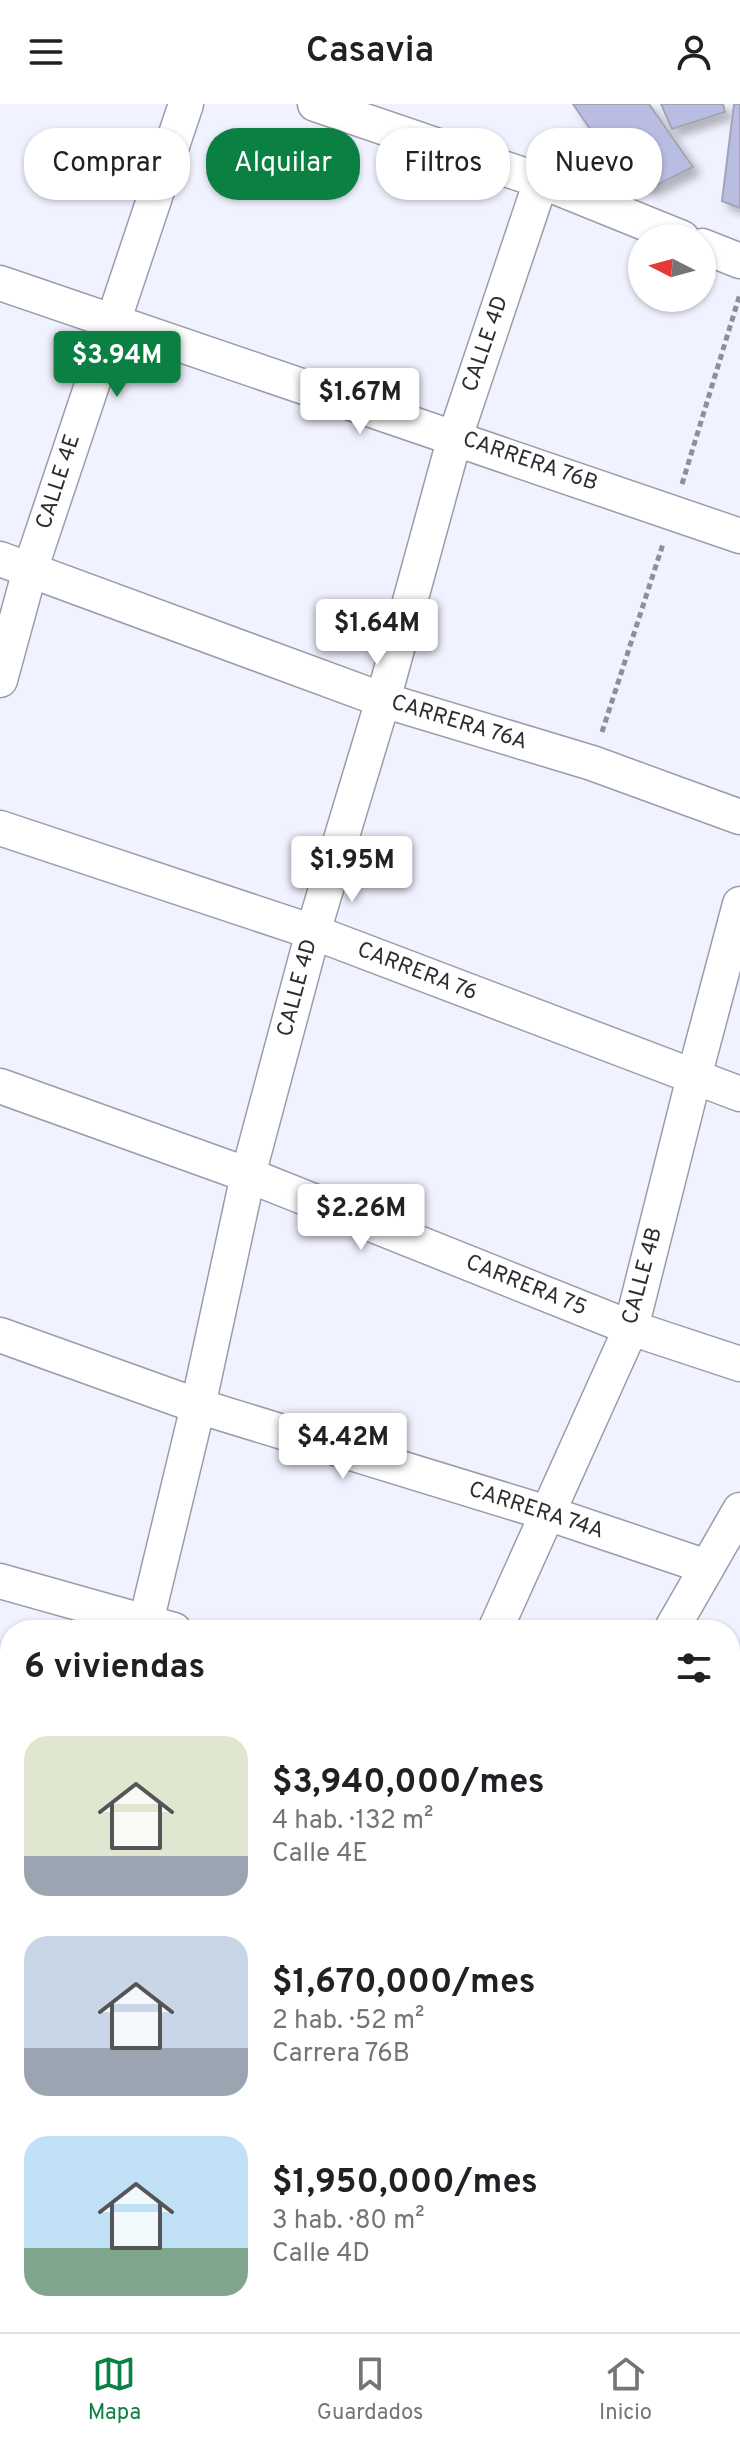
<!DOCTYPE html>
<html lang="es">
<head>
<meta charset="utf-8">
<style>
  body { margin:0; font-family:Overpass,sans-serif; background:#f2f2f2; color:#202124; height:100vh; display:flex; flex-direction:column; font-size:30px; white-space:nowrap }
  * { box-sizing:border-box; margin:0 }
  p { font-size:26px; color:#757577 }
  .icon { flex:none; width:44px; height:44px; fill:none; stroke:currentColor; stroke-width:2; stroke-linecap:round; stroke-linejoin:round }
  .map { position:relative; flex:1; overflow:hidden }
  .details { position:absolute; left:0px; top:1516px; width:740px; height:712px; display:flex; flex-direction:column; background:#fff; border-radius:32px 32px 0 0; box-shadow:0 2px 6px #0004 }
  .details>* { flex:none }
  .hud { position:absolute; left:24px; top:24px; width:692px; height:72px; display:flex; gap:16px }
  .needle { width:52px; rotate:276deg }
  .controls { position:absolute; left:628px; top:120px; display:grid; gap:16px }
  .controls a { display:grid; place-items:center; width:88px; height:88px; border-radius:50%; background:#fff; box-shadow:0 2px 6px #0004; font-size:40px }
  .price { position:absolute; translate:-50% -68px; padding:0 18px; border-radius:8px; background:#fff; color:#222; font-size:26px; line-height:52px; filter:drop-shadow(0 2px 4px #0008) }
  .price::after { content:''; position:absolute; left:50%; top:48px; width:24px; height:18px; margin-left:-12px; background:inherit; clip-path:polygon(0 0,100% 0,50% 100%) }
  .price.current { background:#0b8043; color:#fff }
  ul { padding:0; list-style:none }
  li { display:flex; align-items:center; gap:24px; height:200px; padding:0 24px }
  li span { display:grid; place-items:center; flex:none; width:224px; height:160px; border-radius:24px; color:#555 }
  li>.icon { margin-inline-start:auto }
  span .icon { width:96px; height:96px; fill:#fffc; stroke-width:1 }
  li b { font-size:34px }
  h2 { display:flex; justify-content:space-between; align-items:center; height:96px; padding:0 24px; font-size:34px }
  .tag { padding:0 28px; border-radius:32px; background:#fff; box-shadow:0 2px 6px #0004; font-size:28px; line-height:72px }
  .tag.current { background:#0b8043; color:#fff }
  header { display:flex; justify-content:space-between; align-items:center; height:104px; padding:0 24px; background:#fff; font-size:36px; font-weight:600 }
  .tab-bar { display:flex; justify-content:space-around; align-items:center; height:112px; border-top:2px solid #e0e0e0; background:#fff; font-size:22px; color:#757577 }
  .tab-bar a { display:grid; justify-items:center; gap:4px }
  .tab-bar .current { color:#0b8043 }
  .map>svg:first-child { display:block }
  .building { fill:#babde2; stroke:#a3a4b3; stroke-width:2; filter:url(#shadow) }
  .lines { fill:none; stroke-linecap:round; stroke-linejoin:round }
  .minor-casing { stroke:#9b9cab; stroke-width:37 }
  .path { stroke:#8e8f98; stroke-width:5; stroke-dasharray:6 4; stroke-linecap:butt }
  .minor { stroke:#fff; stroke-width:34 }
  .labels { text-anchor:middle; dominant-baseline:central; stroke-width:6; stroke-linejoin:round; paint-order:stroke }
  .street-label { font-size:22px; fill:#2c2c32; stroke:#fff }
</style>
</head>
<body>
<header><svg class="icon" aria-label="menu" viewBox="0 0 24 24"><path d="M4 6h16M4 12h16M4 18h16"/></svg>Casavia<svg class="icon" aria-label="person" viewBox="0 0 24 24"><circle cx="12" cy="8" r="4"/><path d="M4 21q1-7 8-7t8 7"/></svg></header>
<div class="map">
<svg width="740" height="2228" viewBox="0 0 740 2228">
  <defs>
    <filter id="shadow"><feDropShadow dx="7" dy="7" stdDeviation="4" flood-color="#0004"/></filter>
  </defs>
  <rect width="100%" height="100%" fill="#f1f2ff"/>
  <g class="building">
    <path d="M573,0h76l44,63 -44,22 -32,-21z"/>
    <path d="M661,0h62l2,8 -53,17z"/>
    <path d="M734,0h6v104l-18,-7z"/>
  </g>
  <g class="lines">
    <g class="minor-casing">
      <g id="minor">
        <path d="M315,0l226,77 141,57"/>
        <path d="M702,142l38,15"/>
        <path d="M0,179l740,253"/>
        <path d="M0,455l383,141 209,63 148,54"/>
        <path d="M0,576l30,-110 156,-466"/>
        <path d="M0,724l313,104 427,162"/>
        <path d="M0,982l248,89 383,153 109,36"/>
        <path d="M0,1231l198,71 349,107 160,54"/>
        <path d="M0,1477l174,49"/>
        <path d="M146,1518l52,-216 50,-231 65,-243 70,-232 72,-263 86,-256"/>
        <path d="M495,1526l136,-302 63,-251 46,-173"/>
        <path d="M671,1526l69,-120"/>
        <path d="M0,1694l10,2"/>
        <path d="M730,1702l10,3"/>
        <path d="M0,1934l10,3"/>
        <path d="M730,1941l10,4"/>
        <path d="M730,2167l10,2"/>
        <path d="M0,2185l10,3"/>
        <path d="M106,2218l30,10"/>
        <path d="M344,2228l4,-10"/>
        <path d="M599,2228l4,-10"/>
      </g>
    </g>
    <g class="path">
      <path d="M682,380l58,-190"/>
      <path d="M602,628l61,-188"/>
    </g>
    <use href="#minor" class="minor"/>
  </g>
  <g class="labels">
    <g class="street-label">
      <text transform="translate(486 240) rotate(-71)">CALLE 4D</text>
      <text transform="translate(530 358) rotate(19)">CARRERA 76B</text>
      <text transform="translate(59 378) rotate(-72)">CALLE 4E</text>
      <text transform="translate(459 619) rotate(17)">CARRERA 76A</text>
      <text transform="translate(417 868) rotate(21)">CARRERA 76</text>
      <text transform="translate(298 884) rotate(-75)">CALLE 4D</text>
      <text transform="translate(643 1172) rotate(-75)">CALLE 4B</text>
      <text transform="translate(526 1182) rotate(22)">CARRERA 75</text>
      <text transform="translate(536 1407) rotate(18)">CARRERA 74A</text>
    </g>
  </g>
</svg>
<div class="controls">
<a><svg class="needle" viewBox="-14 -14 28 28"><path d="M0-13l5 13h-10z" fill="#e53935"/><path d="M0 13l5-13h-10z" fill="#757577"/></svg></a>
</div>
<b class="price current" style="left:117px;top:295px">$3.94M</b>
<b class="price" style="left:360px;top:332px">$1.67M</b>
<b class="price" style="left:377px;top:563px">$1.64M</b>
<b class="price" style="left:352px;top:800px">$1.95M</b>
<b class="price" style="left:361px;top:1148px">$2.26M</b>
<b class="price" style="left:343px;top:1377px">$4.42M</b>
<div class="hud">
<a class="tag">Comprar</a>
<a class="tag current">Alquilar</a>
<a class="tag">Filtros</a>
<a class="tag">Nuevo</a>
</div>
<section class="details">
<h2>6 viviendas<svg class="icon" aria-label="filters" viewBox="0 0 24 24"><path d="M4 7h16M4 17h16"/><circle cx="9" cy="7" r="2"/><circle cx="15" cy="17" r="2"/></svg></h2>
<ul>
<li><span style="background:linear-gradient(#dfe7d0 75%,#9aa5b1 0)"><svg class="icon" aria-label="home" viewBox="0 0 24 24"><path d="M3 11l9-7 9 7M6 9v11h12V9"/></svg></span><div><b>$3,940,000/mes</b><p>4 hab. · 132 m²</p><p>Calle 4E</p></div></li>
<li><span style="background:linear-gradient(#c9d6e8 70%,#9aa5b1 0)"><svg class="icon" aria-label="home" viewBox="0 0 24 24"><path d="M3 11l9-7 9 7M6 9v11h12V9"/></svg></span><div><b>$1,670,000/mes</b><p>2 hab. · 52 m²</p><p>Carrera 76B</p></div></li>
<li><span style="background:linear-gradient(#bfe0f5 70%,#7fa58c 0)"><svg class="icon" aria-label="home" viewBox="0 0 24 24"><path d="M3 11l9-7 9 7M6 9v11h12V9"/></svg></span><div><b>$1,950,000/mes</b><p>3 hab. · 80 m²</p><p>Calle 4D</p></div></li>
</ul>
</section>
</div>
<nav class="tab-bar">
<a class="current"><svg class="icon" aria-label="map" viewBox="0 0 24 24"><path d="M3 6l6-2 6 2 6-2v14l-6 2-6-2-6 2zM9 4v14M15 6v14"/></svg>Mapa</a>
<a><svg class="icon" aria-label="saved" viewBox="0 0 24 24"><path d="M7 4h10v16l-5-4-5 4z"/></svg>Guardados</a>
<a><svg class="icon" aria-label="home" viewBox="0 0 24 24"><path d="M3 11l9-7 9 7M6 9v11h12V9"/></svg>Inicio</a>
</nav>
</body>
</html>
